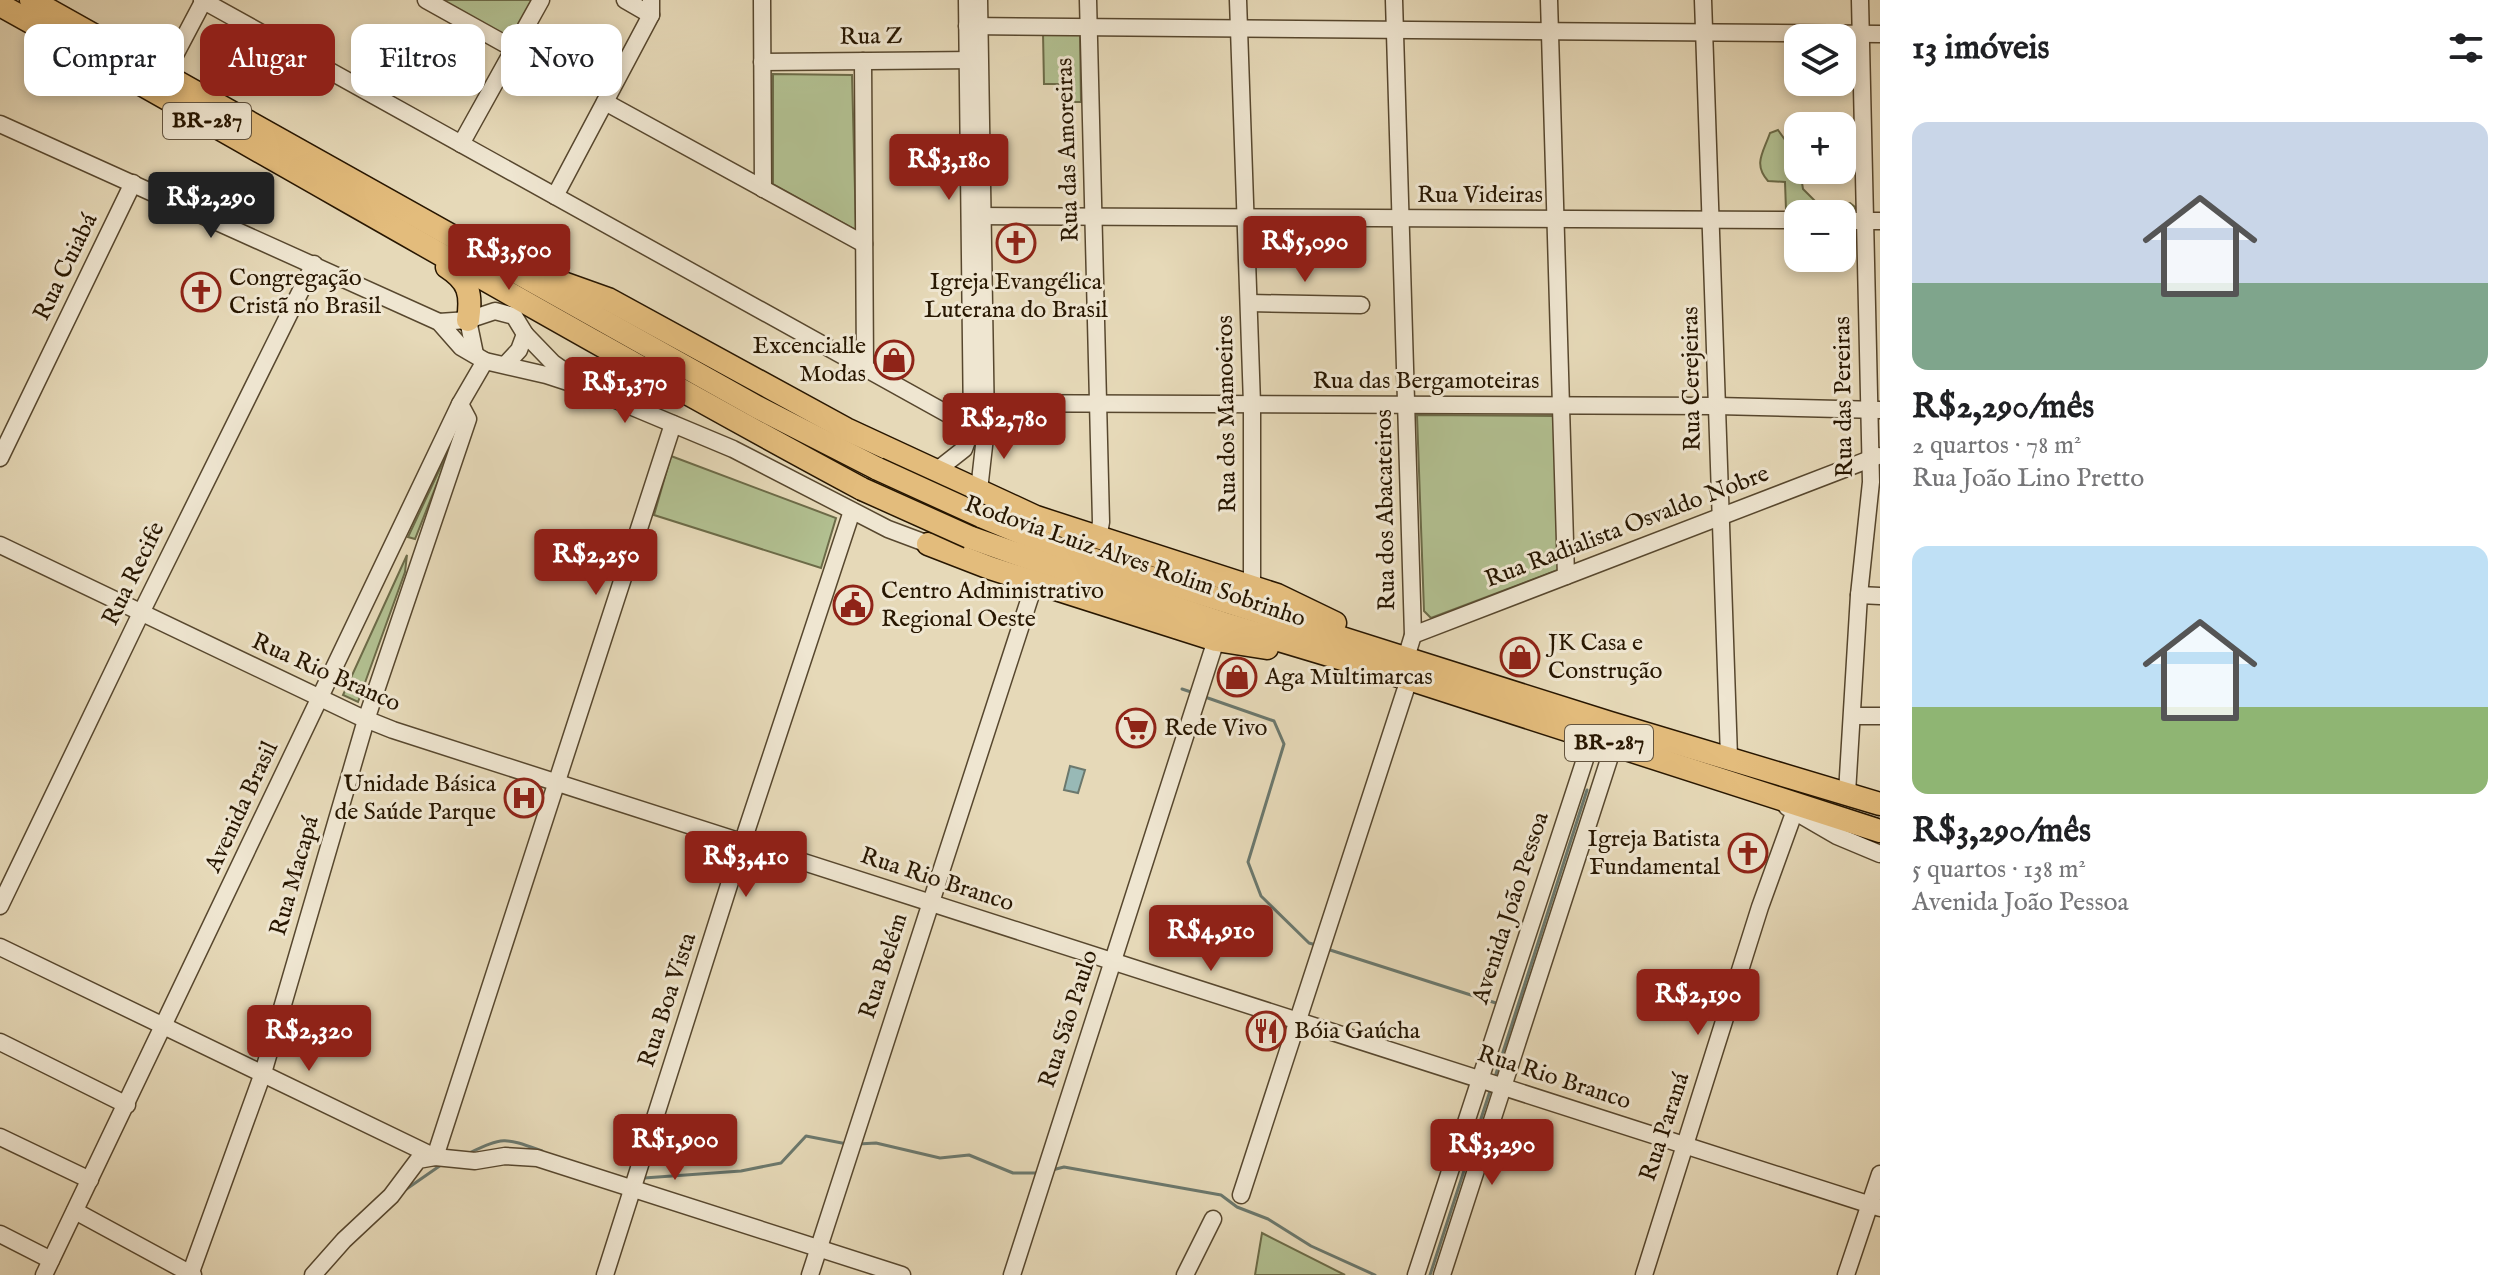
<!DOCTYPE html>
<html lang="pt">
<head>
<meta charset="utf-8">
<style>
  body { margin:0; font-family:"IM FELL English",serif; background:#f2f2f2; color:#202124; height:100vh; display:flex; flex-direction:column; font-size:30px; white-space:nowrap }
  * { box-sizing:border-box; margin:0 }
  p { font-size:26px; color:#757577 }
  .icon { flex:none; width:44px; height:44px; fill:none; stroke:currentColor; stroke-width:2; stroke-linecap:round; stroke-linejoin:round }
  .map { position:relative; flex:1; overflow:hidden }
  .sheet { display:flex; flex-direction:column; background:#fff; width:640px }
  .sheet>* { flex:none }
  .hud { position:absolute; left:24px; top:24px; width:760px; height:72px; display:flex; gap:16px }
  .tools { position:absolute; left:1784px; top:24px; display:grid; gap:16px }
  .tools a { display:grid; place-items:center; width:72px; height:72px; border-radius:16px; background:#fff; box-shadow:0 4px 12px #0003; font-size:40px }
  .price { position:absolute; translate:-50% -68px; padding:0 18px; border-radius:8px; background:#8f2418; color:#fff; font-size:26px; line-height:52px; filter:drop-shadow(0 2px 4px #0008) }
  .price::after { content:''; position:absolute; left:50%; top:48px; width:24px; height:18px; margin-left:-12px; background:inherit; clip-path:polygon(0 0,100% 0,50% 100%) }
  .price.current { background:#222; color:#fff }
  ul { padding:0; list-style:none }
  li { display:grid; align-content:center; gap:16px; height:424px; padding:0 32px }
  li span { display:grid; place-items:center; height:248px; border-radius:16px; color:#555 }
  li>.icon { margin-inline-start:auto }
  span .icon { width:144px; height:144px; fill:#fffc; stroke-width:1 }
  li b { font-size:34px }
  h2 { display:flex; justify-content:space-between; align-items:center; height:96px; padding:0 32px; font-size:34px }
  .chip { padding:0 28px; border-radius:16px; background:#fff; box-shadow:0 4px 12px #0003; font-size:28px; line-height:72px }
  .chip.current { background:#8f2418; color:#fff }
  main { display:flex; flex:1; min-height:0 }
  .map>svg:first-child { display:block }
  .green { fill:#b2c091; stroke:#6c6b48; stroke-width:2 }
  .water { fill:#98b9b6; stroke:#6b786d; stroke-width:2 }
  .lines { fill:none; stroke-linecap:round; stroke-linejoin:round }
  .stream { stroke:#6b786d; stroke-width:3 }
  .minor-casing { stroke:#57472e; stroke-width:19 }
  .highway-casing { stroke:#271600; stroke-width:25 }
  .minor { stroke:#efe6d1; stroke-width:16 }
  .highway { stroke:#e3bc7c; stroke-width:22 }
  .highway-bridge-casing { stroke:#271600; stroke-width:25; stroke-linecap:butt }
  .highway-bridge { stroke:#e3bc7c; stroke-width:22 }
  .labels { text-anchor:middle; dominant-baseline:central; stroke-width:6; stroke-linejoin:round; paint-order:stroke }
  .shield { fill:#efe6d1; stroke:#63543f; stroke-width:2 }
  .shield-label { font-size:22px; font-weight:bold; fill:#271600 }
  .street-label { font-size:24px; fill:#271600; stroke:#efe6d1 }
  .poi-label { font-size:24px; fill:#271600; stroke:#efe6d1; text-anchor:start }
</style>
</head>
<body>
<main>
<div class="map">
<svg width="1880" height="1275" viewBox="0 0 1880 1275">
  <rect width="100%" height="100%" fill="#e6d9b8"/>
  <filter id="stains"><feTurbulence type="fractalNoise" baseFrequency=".0025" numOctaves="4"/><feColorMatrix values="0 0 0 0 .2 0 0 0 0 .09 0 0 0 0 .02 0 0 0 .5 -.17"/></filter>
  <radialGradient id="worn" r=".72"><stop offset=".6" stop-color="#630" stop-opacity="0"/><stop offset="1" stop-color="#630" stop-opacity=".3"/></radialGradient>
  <g class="green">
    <path d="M436,0h96l-22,41z"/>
    <path d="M1080,32l1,70h-16l-1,-18h-20l-1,-51z"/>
    <path d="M773,74l79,1 4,155 -83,-46z"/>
    <path d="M1778,130l20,28 5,31 17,17 30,-3 5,4v6l-3,3 -63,-2 -3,-4 -1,-28 -17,-1c-15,-17 -5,-28 2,-48z"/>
    <path d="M1417,415l137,1 4,154 -127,48 -7,-7z"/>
    <path d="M459,428l-44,111 -7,-2z"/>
    <path d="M671,456l165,62 -15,50 -167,-53z"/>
    <path d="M407,555l-2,17 -47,130 -15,-7z"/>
    <path d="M1262,1233l83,42h-90z"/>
  </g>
  <path class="water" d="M1070,766l15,4 -7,23 -14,-3z"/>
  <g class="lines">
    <g class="stream">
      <path d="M1182,689l12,4"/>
      <path d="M1205,697l69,24 10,23 -36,118 13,34 48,47 7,2"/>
      <path d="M1327,949l172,55"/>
      <path d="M1494,1080l93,-290"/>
      <path d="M858,1144l18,-1 64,15 29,-3 44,18h24"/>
      <path d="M467,1154c37,-17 36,-17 75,-3"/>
      <path d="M1052,1170l12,-3 157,28 16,12 31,12 43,27 64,29"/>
      <path d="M644,1178l97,-7 40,-8 25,-27 41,8"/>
      <path d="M405,1190l36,-25"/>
      <path d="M1430,1275l60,-184"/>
    </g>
    <g class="minor-casing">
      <g id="minor">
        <path d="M202,0l760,422 10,5 14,1"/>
        <path d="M426,0l88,49"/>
        <path d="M625,0l26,15"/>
        <path d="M762,0l1,189"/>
        <path d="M1088,0l13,522 -3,16"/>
        <path d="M1238,0l14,404v182"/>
        <path d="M1394,0l19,635 -7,23"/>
        <path d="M1549,0l17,576"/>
        <path d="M1703,0l26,757"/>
        <path d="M967,26l913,8"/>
        <path d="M863,61l2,307"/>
        <path d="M762,62l215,-2"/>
        <path d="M165,74l39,-74"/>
        <path d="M605,102l259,142"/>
        <path d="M0,124l439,198 22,25 24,14 61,14 46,15 141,59 155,80 40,15 9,-4"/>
        <path d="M461,144l80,-144"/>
        <path d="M555,196l96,-181v-15"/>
        <path d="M970,216l828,4"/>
        <path d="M1842,221h38"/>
        <path d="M1249,303l112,2"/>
        <path d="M468,320l7,34"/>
        <path d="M439,322l29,-2 27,-9 19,5 11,18 -6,16 -13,14"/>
        <path d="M525,334l28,29 24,17"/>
        <path d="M972,403l745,3 163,4"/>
        <path d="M0,458l133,-275"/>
        <path d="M975,497l4,-7 7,-62 -7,-428"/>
        <path d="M891,500l16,-22 29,-7 28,-22 8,-22 -5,-427"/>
        <path d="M0,545l358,171 35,14 1487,478"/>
        <path d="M1859,595l21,1"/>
        <path d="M1413,635l465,-179"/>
        <path d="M1853,716h27"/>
        <path d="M1847,793l12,-198 12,-113 -11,-482"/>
        <path d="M1787,807l50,29 43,18"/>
        <path d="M0,906l141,-293 173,-349"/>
        <path d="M0,947l435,210 40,4 30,-5 32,2 365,117"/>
        <path d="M0,1042l127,63"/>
        <path d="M0,1137l90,43"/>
        <path d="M435,1157l238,-733"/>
        <path d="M1241,1195l168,-516"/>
        <path d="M75,1211l118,64"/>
        <path d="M0,1234l51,26"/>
        <path d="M191,1272l72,-199 103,-353 102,-301 -8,-15"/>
        <path d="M44,1275l416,-871 25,-43"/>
        <path d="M313,1275l31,-35 47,-44 27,-36 17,-3"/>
        <path d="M605,1275l138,-434 109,-330"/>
        <path d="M810,1275l225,-693"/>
        <path d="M1012,1275l204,-635"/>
        <path d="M1185,1275l28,-56"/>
        <path d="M1416,1275l176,-537"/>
        <path d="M1442,1275l172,-531"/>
        <path d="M1644,1275l116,-368 34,-94"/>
        <path d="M1846,1275l34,-101"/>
      </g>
    </g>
    <g class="highway-casing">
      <g id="highway">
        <path d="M31,0l726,407 121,62"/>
        <path d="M0,5c288,160 572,328 862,484"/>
        <path d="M447,267c22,14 25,27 21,53"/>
        <path d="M552,279l56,20 238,130 190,88 241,78 58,28"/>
        <path d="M981,516l76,32 553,175 270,81"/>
        <path d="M969,537l110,39 143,47 187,56 471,152"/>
        <path d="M928,544l62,24 226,72 51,8"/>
      </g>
    </g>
    <use href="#minor" class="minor"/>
    <use href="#highway" class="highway"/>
    <g class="highway-bridge-casing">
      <g id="highway-bridge">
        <path d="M878,469l103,47"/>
        <path d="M862,489l107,48"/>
      </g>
    </g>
    <use href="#highway-bridge" class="highway-bridge"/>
  </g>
  <defs>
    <g id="church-ring" transform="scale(2)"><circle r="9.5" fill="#efe6d1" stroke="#8f2418" stroke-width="1.5"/><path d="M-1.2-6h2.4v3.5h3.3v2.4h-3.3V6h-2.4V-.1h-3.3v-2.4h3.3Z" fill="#8f2418"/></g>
    <g id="shop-ring" transform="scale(2)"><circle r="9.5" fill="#efe6d1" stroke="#8f2418" stroke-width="1.5"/><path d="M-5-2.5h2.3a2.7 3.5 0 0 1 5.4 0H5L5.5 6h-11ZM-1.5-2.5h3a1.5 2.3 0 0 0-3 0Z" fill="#8f2418"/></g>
    <g id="civic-ring" transform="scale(2)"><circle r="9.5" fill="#efe6d1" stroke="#8f2418" stroke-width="1.5"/><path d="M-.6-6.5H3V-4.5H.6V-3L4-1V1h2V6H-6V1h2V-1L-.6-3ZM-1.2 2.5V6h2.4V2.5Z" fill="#8f2418"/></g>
    <g id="supermarket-ring" transform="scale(2)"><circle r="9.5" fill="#efe6d1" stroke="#8f2418" stroke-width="1.5"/><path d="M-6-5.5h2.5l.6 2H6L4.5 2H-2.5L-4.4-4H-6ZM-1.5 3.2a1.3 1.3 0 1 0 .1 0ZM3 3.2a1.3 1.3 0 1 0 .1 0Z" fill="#8f2418"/></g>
    <g id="hospital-ring" transform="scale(2)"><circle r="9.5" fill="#efe6d1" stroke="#8f2418" stroke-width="1.5"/><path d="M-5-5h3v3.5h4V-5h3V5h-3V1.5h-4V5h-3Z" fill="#8f2418"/></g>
    <g id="restaurant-ring" transform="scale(2)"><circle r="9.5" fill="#efe6d1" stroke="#8f2418" stroke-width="1.5"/><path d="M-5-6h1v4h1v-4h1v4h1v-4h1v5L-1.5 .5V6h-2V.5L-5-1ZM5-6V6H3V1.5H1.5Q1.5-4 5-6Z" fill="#8f2418"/></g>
  </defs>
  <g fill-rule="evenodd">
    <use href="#church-ring" x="1016" y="243"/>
    <use href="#church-ring" x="201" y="292"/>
    <use href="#shop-ring" x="894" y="360"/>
    <use href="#civic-ring" x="853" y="605"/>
    <use href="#shop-ring" x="1520" y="657"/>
    <use href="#shop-ring" x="1237" y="677"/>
    <use href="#supermarket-ring" x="1136" y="728"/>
    <use href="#hospital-ring" x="524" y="798"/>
    <use href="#church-ring" x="1748" y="853"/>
    <use href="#restaurant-ring" x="1266" y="1031"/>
  </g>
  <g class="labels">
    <g class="shield">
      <rect x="163" y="103" width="88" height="36" rx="6"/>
      <rect x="1565" y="725" width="88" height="36" rx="6"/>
    </g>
    <g class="shield-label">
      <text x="207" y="121">BR-287</text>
      <text x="1609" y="743">BR-287</text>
    </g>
    <g class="street-label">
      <text transform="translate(871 37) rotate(-1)">Rua Z</text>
      <text transform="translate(1068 150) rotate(-92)">Rua das Amoreiras</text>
      <text x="1480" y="195">Rua Videiras</text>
      <text transform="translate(66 267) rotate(-64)">Rua Cuiabá</text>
      <text transform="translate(1692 379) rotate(-91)">Rua Cerejeiras</text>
      <text x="1426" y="381">Rua das Bergamoteiras</text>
      <text transform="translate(1844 397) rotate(-91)">Rua das Pereiras</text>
      <text transform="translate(1227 414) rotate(-91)">Rua dos Mamoeiros</text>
      <text transform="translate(1386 510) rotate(-91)">Rua dos Abacateiros</text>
      <text transform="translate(1627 527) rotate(-21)">Rua Radialista Osvaldo Nobre</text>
      <text transform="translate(1135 562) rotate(19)">Rodovia Luiz Alves Rolim Sobrinho</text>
      <text transform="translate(134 574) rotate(-64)">Rua Recife</text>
      <text transform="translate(326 673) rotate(24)">Rua Rio Branco</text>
      <text transform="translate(242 807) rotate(-65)">Avenida Brasil</text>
      <text transform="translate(295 876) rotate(-74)">Rua Macapá</text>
      <text transform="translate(937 880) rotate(18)">Rua Rio Branco</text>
      <text transform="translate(1511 908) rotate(-72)">Avenida João Pessoa</text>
      <text transform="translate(884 966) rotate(-72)">Rua Belém</text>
      <text transform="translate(668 1000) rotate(-72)">Rua Boa Vista</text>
      <text transform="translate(1069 1019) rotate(-72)">Rua São Paulo</text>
      <text transform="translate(1554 1078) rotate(18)">Rua Rio Branco</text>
      <text transform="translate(1665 1127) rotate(-72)">Rua Paraná</text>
    </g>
    <g class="poi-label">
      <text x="229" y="278">Congregação<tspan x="229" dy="28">Cristã no Brasil</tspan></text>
      <text x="1016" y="282" text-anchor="middle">Igreja Evangélica<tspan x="1016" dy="28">Luterana do Brasil</tspan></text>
      <text x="866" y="346" text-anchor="end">Excencialle<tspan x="866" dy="28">Modas</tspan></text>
      <text x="881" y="591">Centro Administrativo<tspan x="881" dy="28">Regional Oeste</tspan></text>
      <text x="1548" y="643">JK Casa e<tspan x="1548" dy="28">Construção</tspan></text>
      <text x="1265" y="677">Aga Multimarcas</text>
      <text x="1164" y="728">Rede Vivo</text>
      <text x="496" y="784" text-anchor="end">Unidade Básica<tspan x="496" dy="28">de Saúde Parque</tspan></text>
      <text x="1720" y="839" text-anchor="end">Igreja Batista<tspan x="1720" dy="28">Fundamental</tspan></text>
      <text x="1294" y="1031">Bóia Gaúcha</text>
    </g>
  </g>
  <rect width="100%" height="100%" filter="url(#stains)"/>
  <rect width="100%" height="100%" fill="url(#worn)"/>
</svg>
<div class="tools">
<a><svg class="icon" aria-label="layers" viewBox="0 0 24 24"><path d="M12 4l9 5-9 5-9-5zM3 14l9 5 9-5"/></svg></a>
<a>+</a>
<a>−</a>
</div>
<b class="price" style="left:949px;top:202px">R$3,180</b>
<b class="price current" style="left:211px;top:240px">R$2,290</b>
<b class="price" style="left:1305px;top:284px">R$5,090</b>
<b class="price" style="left:509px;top:292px">R$3,500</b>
<b class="price" style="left:625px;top:425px">R$1,370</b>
<b class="price" style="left:1004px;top:461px">R$2,780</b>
<b class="price" style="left:596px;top:597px">R$2,250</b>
<b class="price" style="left:746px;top:899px">R$3,410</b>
<b class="price" style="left:1211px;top:973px">R$4,910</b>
<b class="price" style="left:1698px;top:1037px">R$2,190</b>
<b class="price" style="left:309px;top:1073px">R$2,320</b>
<b class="price" style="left:675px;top:1182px">R$1,900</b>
<b class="price" style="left:1492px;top:1187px">R$3,290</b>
<div class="hud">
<a class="chip">Comprar</a>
<a class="chip current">Alugar</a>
<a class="chip">Filtros</a>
<a class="chip">Novo</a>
</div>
</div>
<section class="sheet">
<h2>13 imóveis<svg class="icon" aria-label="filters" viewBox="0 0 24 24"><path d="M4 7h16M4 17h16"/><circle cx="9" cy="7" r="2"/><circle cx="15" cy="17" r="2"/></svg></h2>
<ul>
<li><span style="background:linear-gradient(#c9d6e8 65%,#7fa58c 0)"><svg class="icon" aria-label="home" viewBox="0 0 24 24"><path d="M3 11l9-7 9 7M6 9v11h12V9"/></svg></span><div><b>R$2,290/mês</b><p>2 quartos · 78 m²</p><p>Rua João Lino Pretto</p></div></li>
<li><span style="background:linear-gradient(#bfe0f5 65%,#8fb573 0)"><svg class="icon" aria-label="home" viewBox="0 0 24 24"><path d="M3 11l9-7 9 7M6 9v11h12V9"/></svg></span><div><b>R$3,290/mês</b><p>5 quartos · 138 m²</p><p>Avenida João Pessoa</p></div></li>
</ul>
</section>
</main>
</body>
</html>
